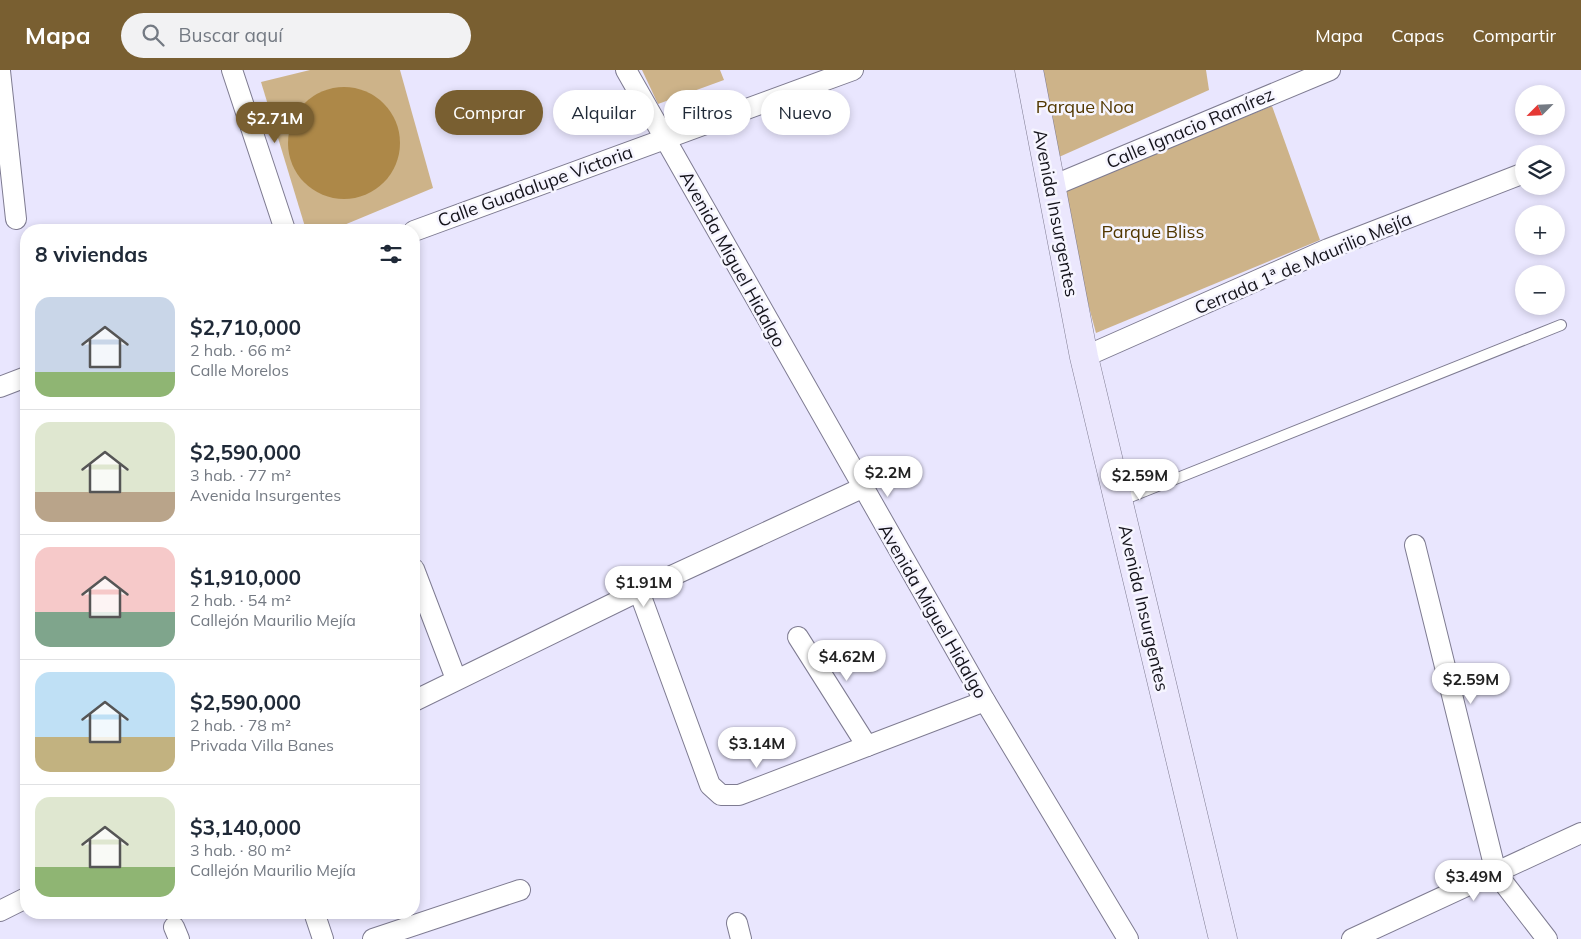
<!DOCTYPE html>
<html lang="es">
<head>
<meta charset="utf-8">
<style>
  body { margin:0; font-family:Mulish,sans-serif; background:#f2f2f3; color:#1f2937; height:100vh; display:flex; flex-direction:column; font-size:19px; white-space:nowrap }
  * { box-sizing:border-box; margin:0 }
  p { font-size:16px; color:#747a83 }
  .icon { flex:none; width:28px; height:28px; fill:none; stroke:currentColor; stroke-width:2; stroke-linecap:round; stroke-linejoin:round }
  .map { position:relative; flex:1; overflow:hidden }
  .side { position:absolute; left:20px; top:154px; width:400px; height:695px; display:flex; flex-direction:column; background:#fff; border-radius:20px; box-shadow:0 2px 8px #0003 }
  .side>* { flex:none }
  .top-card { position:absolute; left:435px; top:20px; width:475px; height:45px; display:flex; gap:10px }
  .needle { width:32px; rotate:246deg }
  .buttons { position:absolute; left:1515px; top:15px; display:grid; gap:10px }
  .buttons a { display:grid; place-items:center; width:50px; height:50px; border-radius:50%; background:#fff; box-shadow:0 2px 8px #0003; font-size:25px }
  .price { position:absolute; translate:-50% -42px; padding:0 11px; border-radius:18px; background:#fff; color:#222; font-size:16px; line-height:32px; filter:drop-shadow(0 1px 2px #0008) }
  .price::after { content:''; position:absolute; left:50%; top:30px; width:15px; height:11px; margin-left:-8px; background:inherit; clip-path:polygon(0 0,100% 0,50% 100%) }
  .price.active { background:#795f31; color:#fff }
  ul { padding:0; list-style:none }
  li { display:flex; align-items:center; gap:15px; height:125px; padding:0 15px }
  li+li { border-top:1px solid #e0e1e3 }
  li span { display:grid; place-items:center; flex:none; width:140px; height:100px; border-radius:15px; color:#555 }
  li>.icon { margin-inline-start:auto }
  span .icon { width:60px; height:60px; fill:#fffc; stroke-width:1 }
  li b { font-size:21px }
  h2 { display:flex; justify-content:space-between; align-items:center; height:60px; padding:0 15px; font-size:21px }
  .chip { padding:0 18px; border-radius:22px; background:#fff; box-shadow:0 2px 8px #0003; font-size:18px; line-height:45px }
  .chip.active { background:#795f31; color:#fff }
  header { display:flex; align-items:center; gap:30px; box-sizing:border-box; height:70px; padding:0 25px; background:#795f31; color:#fff }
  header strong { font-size:24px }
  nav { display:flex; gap:28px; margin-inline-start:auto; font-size:18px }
  .search { width:350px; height:45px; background:#f2f2f3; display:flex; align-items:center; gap:12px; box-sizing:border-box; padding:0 18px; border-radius:28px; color:#747a83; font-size:19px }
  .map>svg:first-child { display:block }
  .green { fill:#cdb389 }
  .water { fill:#ad8848 }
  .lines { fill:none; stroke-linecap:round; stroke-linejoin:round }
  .lane-casing { stroke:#7e7b91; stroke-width:12 }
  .street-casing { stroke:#7e7b91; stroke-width:22 }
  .secondary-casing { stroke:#7e7b91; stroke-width:29 }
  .lane { stroke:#fff; stroke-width:10 }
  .street { stroke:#fff; stroke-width:20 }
  .secondary { stroke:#ebe7fd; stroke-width:28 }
  .labels { text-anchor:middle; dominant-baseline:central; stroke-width:5; stroke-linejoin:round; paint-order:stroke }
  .park-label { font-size:18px; fill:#523801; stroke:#f6f5ff }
  .street-label { font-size:18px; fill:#15141c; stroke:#f6f5ff }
</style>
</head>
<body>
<header>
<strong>Mapa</strong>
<div class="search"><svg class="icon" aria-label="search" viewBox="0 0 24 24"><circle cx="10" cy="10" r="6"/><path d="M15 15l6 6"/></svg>Buscar aquí</div>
<nav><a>Mapa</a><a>Capas</a><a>Compartir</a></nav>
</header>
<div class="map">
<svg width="1581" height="869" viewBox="0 0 1581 869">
  <rect width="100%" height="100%" fill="#e9e6fe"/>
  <g class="green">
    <path d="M310,0h90l33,118 -101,42h-26l-45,-148z"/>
    <path d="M642,0h78l4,10 -66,24z"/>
    <path d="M1039,0h167l3,20 -150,67z"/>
    <path d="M1272,36l48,134 -224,93 -38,-141z"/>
  </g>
  <circle class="water" cx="344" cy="73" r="56"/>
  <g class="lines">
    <g class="lane-casing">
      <path id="lane" d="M1120,431l441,-176"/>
    </g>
    <g class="street-casing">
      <g id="street">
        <path d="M232,0l53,160"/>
        <path d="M626,0l359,631 143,238"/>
        <path d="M0,1l16,148"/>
        <path d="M1050,117l280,-117"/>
        <path d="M414,161l439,-161"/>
        <path d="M1084,287l244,-108 196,-76"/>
        <path d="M0,317l26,-10"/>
        <path d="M1415,475l81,328 51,66"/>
        <path d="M414,499l42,110"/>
        <path d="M639,521l71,194 11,10h18l246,-94"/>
        <path d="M798,567l69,109"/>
        <path d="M414,631l225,-110 223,-103"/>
        <path d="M0,841l26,-13"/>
        <path d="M314,842l9,27"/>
        <path d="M737,853l4,16"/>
        <path d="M174,857l5,12"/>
        <path d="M373,869l147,-49"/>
        <path d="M1352,869l229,-106"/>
      </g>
    </g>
    <g class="secondary-casing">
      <path id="secondary" d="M1029,0l55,287 139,582"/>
    </g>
    <use href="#lane" class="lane"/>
    <use href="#street" class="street"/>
    <use href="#secondary" class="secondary"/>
  </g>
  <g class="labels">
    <g class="park-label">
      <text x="1085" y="36">Parque Noa</text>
      <text x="1153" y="161">Parque Bliss</text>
    </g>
    <g class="street-label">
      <text transform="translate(1190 58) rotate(-23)">Calle Ignacio Ramírez</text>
      <text transform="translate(535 116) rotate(-20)">Calle Guadalupe Victoria</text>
      <text transform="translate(1056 143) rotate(79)">Avenida Insurgentes</text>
      <text transform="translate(733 189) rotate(61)">Avenida Miguel Hidalgo</text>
      <text transform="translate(1303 193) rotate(-23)">Cerrada 1ª de Maurilio Mejía</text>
      <text transform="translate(1144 538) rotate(77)">Avenida Insurgentes</text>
      <text transform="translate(933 541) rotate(60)">Avenida Miguel Hidalgo</text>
    </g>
  </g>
</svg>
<div class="buttons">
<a><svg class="needle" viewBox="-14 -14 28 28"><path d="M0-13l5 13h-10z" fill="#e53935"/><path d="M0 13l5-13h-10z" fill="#747a83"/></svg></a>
<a><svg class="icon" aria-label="layers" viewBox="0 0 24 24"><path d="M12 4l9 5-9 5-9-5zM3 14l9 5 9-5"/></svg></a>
<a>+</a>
<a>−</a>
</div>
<b class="price active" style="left:275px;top:74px">$2.71M</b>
<b class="price" style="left:888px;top:428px">$2.2M</b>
<b class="price" style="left:1140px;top:431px">$2.59M</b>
<b class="price" style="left:644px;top:538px">$1.91M</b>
<b class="price" style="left:847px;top:612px">$4.62M</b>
<b class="price" style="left:1471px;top:635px">$2.59M</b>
<b class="price" style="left:757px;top:699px">$3.14M</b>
<b class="price" style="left:1474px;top:832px">$3.49M</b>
<div class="top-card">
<a class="chip active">Comprar</a>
<a class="chip">Alquilar</a>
<a class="chip">Filtros</a>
<a class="chip">Nuevo</a>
</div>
<section class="side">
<h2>8 viviendas<svg class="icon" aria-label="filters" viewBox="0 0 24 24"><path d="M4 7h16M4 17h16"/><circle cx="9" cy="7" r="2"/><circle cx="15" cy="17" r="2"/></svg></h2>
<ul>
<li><span style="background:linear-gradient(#c9d6e8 75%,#8fb573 0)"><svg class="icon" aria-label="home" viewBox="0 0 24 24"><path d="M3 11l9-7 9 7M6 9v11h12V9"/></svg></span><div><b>$2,710,000</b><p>2 hab. · 66 m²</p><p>Calle Morelos</p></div></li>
<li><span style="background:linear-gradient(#dfe7d0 70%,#b9a48a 0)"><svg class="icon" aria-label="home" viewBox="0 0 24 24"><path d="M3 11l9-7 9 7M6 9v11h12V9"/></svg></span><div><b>$2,590,000</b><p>3 hab. · 77 m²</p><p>Avenida Insurgentes</p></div></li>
<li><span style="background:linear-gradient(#f6c9c9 65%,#7fa58c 0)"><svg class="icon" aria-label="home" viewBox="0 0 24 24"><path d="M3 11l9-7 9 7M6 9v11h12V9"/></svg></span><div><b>$1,910,000</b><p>2 hab. · 54 m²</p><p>Callejón Maurilio Mejía</p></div></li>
<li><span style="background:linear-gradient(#bfe0f5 65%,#c2b280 0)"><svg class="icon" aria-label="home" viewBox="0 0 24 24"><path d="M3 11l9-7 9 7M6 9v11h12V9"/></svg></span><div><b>$2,590,000</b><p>2 hab. · 78 m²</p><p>Privada Villa Banes</p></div></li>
<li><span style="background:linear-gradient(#dfe7d0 70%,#8fb573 0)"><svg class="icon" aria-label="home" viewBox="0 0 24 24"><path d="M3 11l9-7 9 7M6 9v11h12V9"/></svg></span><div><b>$3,140,000</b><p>3 hab. · 80 m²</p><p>Callejón Maurilio Mejía</p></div></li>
</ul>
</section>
</div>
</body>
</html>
